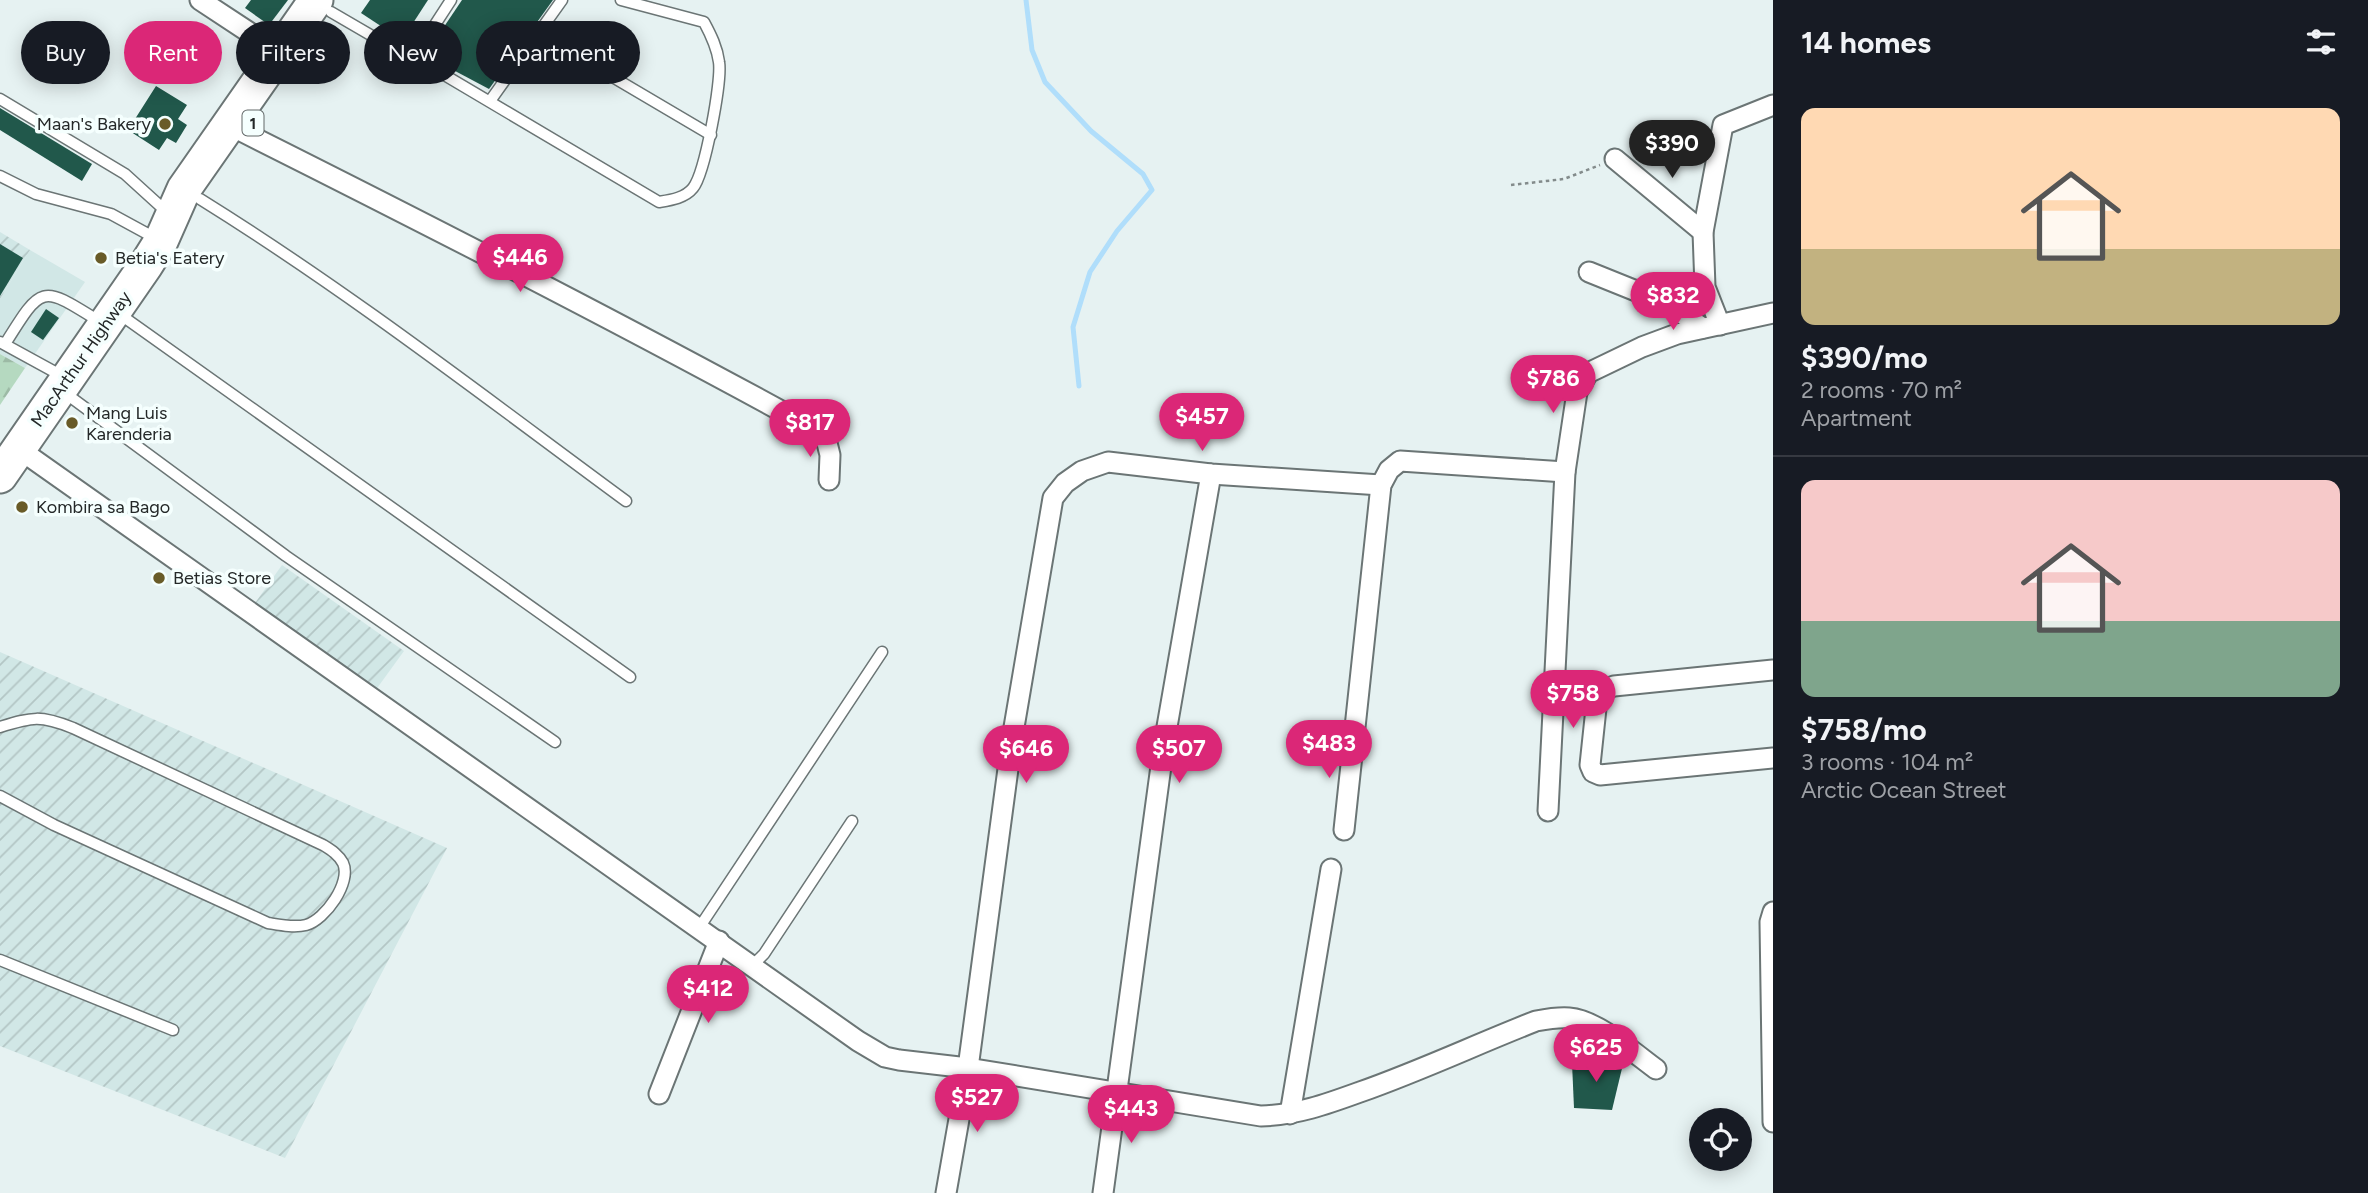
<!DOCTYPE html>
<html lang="en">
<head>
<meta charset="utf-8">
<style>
  body { margin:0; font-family:Figtree,sans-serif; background:#20242c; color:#f1f3f6; height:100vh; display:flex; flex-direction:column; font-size:26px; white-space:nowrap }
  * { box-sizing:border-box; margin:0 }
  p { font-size:23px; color:#9ea1a6 }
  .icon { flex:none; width:38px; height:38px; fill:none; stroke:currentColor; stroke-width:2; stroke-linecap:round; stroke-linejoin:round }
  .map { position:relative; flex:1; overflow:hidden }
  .sheet { display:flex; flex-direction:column; background:#171b24; width:595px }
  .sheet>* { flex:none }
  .banner { position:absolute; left:21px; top:21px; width:665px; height:63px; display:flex; gap:14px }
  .buttons { position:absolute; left:1689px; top:1108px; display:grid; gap:14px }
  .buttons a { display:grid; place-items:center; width:63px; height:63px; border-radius:50%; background:#171b24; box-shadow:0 4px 18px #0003; font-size:35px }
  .price { position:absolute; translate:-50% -60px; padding:0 16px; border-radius:24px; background:#db2777; color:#fff; font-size:23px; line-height:46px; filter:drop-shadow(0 2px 4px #0008) }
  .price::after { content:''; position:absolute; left:50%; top:42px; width:21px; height:16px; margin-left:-10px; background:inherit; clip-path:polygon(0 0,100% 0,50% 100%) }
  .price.selected { background:#222; color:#fff }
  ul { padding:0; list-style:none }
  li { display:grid; align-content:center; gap:14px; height:371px; padding:0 28px }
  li+li { border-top:2px solid #363941 }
  li span { display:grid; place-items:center; height:217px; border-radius:14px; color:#555 }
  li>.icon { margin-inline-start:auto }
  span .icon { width:126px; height:126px; fill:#fffc; stroke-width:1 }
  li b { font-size:30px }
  h2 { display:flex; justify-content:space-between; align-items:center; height:84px; padding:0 28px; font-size:30px }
  .chip { padding:0 24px; border-radius:32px; background:#171b24; box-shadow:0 4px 18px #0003; font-size:24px; line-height:63px }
  .chip.selected { background:#db2777; color:#fff }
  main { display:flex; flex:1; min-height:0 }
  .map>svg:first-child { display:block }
  .built { fill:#d1e7e6 }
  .industrial { fill:url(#industrial-furrows) }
  .forest { fill:url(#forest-firs) }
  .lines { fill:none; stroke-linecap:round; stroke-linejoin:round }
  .stream { stroke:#b0defb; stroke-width:5 }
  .building { fill:#21584b }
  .service-casing { stroke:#6b7575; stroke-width:13 }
  .minor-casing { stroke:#6b7575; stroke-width:23 }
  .trunk-casing { stroke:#6b7575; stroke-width:37 }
  .path { stroke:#838b8b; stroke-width:2.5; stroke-dasharray:3.5 3.5; stroke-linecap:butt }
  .service { stroke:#fff; stroke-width:10 }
  .minor { stroke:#fff; stroke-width:19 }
  .trunk { stroke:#fff; stroke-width:33 }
  .poi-dot { fill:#695b28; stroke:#f5fffe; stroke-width:2.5 }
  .labels { text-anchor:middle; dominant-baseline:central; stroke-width:7; stroke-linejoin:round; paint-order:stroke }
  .shield { fill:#f5fffe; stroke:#636868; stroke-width:2 }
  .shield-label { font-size:16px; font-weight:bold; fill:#242828 }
  .poi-label { font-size:18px; fill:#242828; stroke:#f5fffe; text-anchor:start }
  .street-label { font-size:18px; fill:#242828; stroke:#f5fffe }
</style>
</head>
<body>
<main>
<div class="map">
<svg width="1773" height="1193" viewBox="0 0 1773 1193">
  <defs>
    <pattern id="industrial-furrows" width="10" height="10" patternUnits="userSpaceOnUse" patternTransform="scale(1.75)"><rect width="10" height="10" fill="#d1e7e6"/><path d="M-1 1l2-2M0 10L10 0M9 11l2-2" fill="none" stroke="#b3c6c5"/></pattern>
    <pattern id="forest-firs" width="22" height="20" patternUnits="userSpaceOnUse" patternTransform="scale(1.75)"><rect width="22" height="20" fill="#b5d9c0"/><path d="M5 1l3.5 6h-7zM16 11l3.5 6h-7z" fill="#9cbaa5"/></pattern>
  </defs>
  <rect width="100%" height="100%" fill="#e6f2f2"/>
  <path class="built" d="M30,250l55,32 -60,86 -25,-14v-55z"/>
  <g class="industrial">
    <path d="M0,232l30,18 -30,49z"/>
    <path d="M282,565l122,86 -29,40 -122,-85z"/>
    <path d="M0,652l447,196 -162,310 -285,-112z"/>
  </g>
  <path class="forest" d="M0,354l25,14 -25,37z"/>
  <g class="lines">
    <path class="stream" d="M1026,0l6,50 13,32 46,49 52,43 9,16 -35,41 -27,41 -17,55 6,59"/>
  </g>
  <g class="building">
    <path d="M251,0h37l-19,25 -24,-17z"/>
    <path d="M370,0h58l-26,40 -41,-27z"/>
    <path d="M462,0h91l-64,89 -64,-34z"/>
    <path d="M156,86l31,19 -9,14 9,6 -11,18 -9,-5 -8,12 -31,-20z"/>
    <path d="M0,108l92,56 -10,17 -82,-51z"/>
    <path d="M0,244l23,14 -23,38z"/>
    <path d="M46,309l13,9 -16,22 -12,-8z"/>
    <path d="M1624,1060l-12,50 -38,-2 -2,-45z"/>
  </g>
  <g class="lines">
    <g class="service-casing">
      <g id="service">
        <path d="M331,12l67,39 16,6 245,145c12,-2 26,-4 34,-14 12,-15 29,-107 26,-126 -2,-15 -8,-27 -15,-40l-83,-22"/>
        <path d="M538,33l173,102"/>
        <path d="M414,57l37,-57"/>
        <path d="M0,99l125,75 44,40"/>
        <path d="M490,101l72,-101"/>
        <path d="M0,176l36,18 75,20 46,25"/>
        <path d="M200,199c148,92 286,199 426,302"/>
        <path d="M118,313l512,364"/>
        <path d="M0,342l64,35"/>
        <path d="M5,344c38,-61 36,-59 97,-21"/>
        <path d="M65,393l221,163 269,186"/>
        <path d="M0,727c33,-10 40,-12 73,1l250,117c8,5 15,9 20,18 9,19 -18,57 -37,62 -12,3 -26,0 -38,-2l-214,-98 -54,-29"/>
        <path d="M699,928l183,-276"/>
        <path d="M0,960l173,70"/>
        <path d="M753,965l11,-11 88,-133"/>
      </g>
    </g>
    <g class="minor-casing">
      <g id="minor">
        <path d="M200,0l79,52"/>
        <path d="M229,125c200,100 400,202 596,310l5,20 -1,25"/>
        <path d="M1615,159l88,73"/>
        <path d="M1589,272l77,31 37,25"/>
        <path d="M1720,325l-15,-38 -2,-55 20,-107 50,-20"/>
        <path d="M19,449l839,592 27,16 14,3 69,8 293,48c36,-1 66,-12 99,-24 60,-21 117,-48 176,-71 11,-2 22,-4 33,-3 28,2 65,35 87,51"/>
        <path d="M1773,670l-159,16 -11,4 -6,9 -7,66 3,7 7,3 173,-17"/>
        <path d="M1548,811l17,-339 12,-80 11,-19 54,-26 35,-13 96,-21"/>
        <path d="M1344,830l37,-345 8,-15 11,-9 165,11"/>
        <path d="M1773,912l-3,10 3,200"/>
        <path d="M659,1094l60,-153"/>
        <path d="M1290,1114l41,-245"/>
        <path d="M946,1193l22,-125 44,-329 41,-241 12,-15 17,-12 26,-9 103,12 170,11"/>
        <path d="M1103,1193l61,-449 47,-270"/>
      </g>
    </g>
    <g class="trunk-casing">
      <path id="trunk" d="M0,476l146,-211 15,-24 23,-52 132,-189"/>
    </g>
    <g class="path">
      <path d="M1635,151l34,-13 33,-8"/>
      <path d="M1511,185l53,-6 36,-14"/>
    </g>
    <use href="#service" class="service"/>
    <use href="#minor" class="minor"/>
    <use href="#trunk" class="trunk"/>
  </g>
  <g class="poi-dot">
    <circle cx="165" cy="124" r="7"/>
    <circle cx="101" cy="258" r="7"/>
    <circle cx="72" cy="423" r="7"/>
    <circle cx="22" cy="507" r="7"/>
    <circle cx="159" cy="578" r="7"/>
  </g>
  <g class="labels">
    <rect class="shield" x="242.5" y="110.5" width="21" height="25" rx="5"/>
    <g class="shield-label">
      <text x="253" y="123">1</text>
    </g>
    <g class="poi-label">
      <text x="151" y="124" text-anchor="end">Maan's Bakery</text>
      <text x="115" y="258">Betia's Eatery</text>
      <text x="86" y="413">Mang Luis<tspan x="86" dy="21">Karenderia</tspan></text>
      <text x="36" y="507">Kombira sa Bago</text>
      <text x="173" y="578">Betias Store</text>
    </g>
    <g class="street-label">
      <text transform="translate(81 359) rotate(-55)">MacArthur Highway</text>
    </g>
  </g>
</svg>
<div class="buttons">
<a><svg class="icon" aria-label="locate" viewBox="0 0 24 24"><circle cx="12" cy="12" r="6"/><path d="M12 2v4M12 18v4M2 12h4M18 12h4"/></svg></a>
</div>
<b class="price selected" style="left:1672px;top:180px">$390</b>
<b class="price" style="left:520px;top:294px">$446</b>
<b class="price" style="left:1673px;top:332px">$832</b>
<b class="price" style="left:1553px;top:415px">$786</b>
<b class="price" style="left:1202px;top:453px">$457</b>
<b class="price" style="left:810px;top:459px">$817</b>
<b class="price" style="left:1573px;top:730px">$758</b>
<b class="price" style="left:1329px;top:780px">$483</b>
<b class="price" style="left:1026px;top:785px">$646</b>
<b class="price" style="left:1179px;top:785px">$507</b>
<b class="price" style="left:708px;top:1025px">$412</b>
<b class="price" style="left:1596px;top:1084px">$625</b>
<b class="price" style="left:977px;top:1134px">$527</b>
<b class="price" style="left:1131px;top:1145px">$443</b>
<div class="banner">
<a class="chip">Buy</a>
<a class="chip selected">Rent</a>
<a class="chip">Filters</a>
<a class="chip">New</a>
<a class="chip">Apartment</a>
</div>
</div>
<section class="sheet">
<h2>14 homes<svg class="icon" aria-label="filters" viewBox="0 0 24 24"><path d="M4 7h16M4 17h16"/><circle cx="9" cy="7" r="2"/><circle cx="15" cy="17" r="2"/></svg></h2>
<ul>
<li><span style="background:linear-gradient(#ffd9b3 65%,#c2b280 0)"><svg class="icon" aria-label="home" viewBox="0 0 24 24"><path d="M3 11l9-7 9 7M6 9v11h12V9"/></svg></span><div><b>$390/mo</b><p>2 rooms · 70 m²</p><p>Apartment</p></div></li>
<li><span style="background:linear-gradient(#f6c9c9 65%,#7fa58c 0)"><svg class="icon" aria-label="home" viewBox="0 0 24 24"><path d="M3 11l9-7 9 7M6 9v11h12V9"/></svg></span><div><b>$758/mo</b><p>3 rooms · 104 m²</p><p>Arctic Ocean Street</p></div></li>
</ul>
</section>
</main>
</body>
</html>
